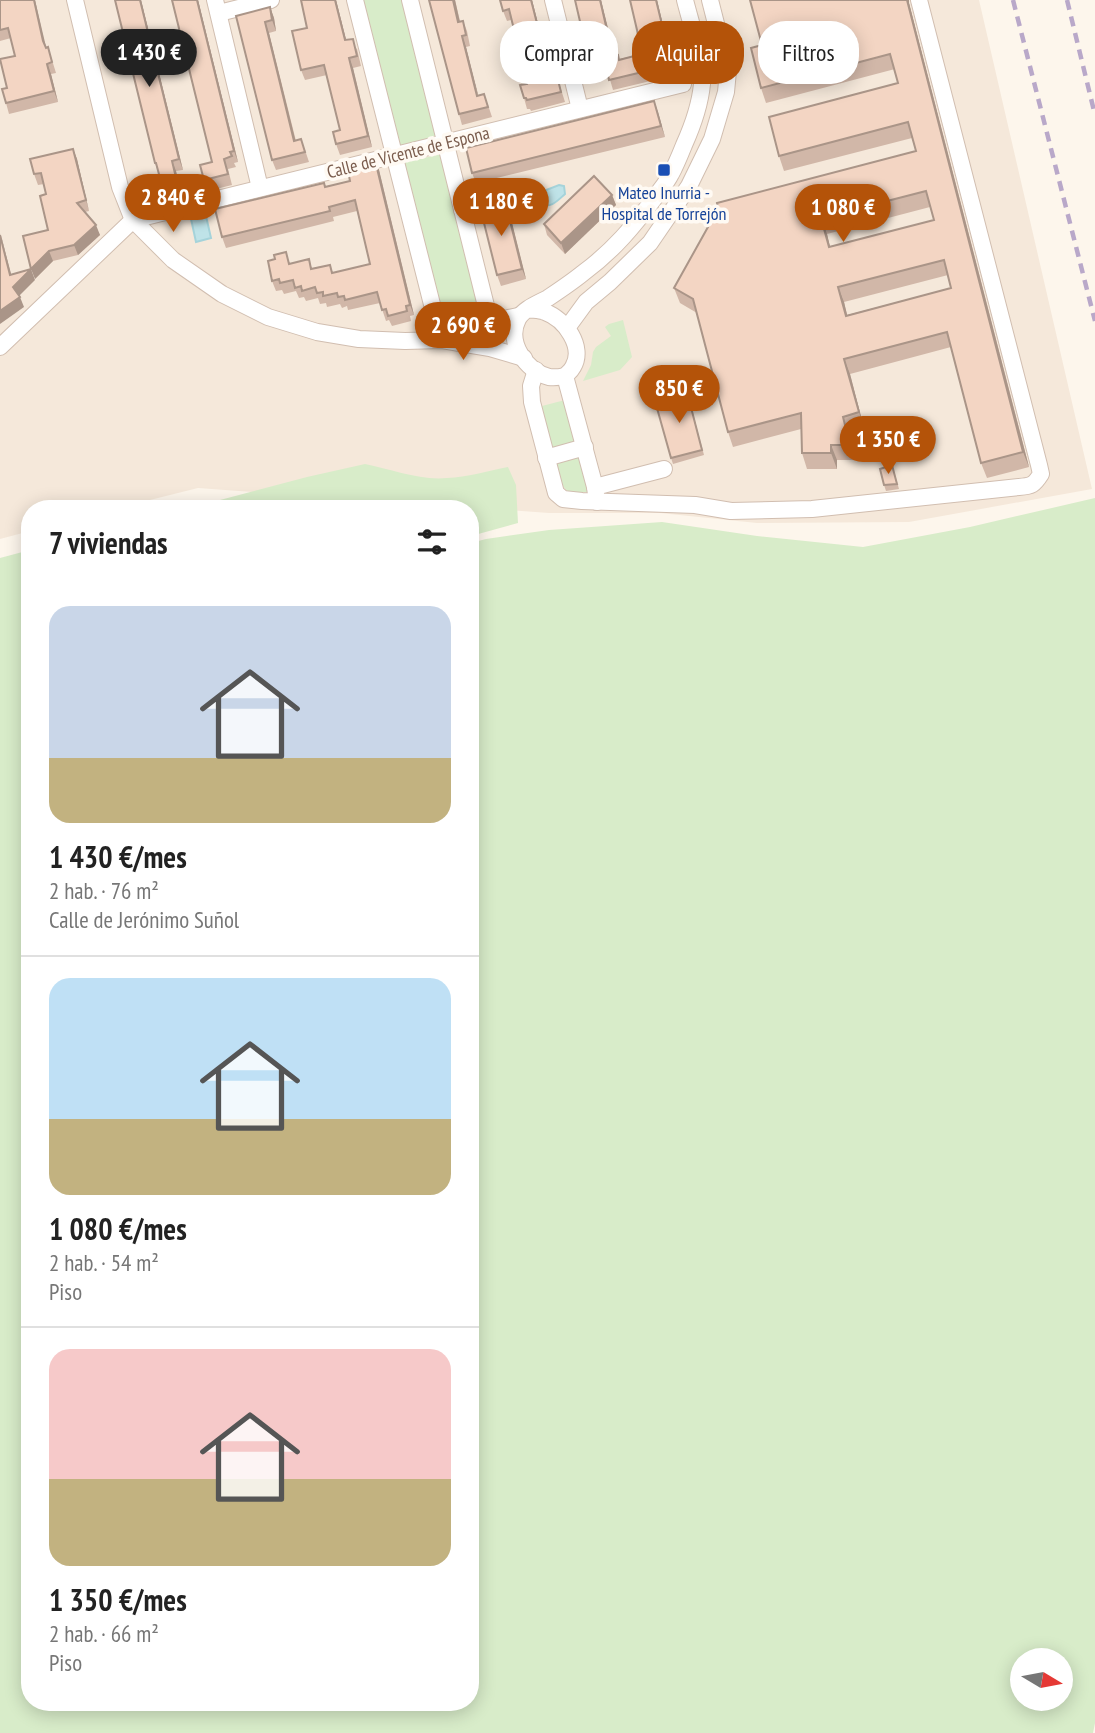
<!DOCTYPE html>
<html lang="es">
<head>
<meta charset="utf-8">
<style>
  body { margin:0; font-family:"PT Sans Narrow",sans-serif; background:#f6f6f6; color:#222; height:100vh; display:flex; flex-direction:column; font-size:26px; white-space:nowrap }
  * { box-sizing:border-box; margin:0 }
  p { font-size:23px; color:#767676 }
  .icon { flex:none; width:38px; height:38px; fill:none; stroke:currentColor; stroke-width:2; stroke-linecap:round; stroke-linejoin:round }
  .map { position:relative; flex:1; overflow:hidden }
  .sheet { position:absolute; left:21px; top:500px; width:458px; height:1211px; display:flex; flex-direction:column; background:#fff; border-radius:28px; box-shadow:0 4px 18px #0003 }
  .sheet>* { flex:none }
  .hud { position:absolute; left:500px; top:21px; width:488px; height:63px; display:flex; gap:14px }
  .needle { width:46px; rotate:100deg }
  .buttons { position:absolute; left:1010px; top:1648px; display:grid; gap:14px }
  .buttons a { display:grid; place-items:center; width:63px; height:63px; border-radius:50%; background:#fff; box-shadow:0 4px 18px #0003; font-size:35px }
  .price { position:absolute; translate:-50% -60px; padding:0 16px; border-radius:24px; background:#b45309; color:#fff; font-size:23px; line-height:46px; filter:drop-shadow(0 2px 4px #0008) }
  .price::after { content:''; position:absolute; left:50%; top:42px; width:21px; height:16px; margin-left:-10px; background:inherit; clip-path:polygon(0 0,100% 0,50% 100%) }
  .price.selected { background:#222; color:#fff }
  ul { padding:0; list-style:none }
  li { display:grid; align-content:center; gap:14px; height:371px; padding:0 28px }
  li+li { border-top:2px solid #e0e0e0 }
  li span { display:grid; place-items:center; height:217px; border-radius:21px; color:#555 }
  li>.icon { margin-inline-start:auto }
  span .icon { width:126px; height:126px; fill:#fffc; stroke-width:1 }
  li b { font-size:30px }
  h2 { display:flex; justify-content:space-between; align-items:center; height:84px; padding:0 28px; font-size:30px }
  .chip { padding:0 24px; border-radius:28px; background:#fff; box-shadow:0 4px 18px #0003; font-size:24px; line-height:63px }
  .chip.selected { background:#b45309; color:#fff }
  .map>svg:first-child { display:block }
  .residential { fill:#f5e8da }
  .green { fill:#d8ecc9; fill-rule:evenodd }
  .water { fill:#bfe3e8; stroke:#a5d3da; stroke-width:2 }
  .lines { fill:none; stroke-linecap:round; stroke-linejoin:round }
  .minor-casing { stroke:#d1beb0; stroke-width:18 }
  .minor { stroke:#fff; stroke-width:16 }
  .rail { stroke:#b9a8c9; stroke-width:4.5; stroke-dasharray:10 7; stroke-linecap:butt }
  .wall { fill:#d1b7a8; fill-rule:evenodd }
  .shaded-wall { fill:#aa9588 }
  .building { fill:#f3d5c3; stroke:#aa9588; stroke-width:2; fill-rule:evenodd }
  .transit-dot { fill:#1a4fb4; stroke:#fffaf3; stroke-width:2.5 }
  .labels { text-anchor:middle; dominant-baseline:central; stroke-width:7; stroke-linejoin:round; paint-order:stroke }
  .street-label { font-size:18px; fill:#7a5c4d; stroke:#fffaf3 }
  .transit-label { font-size:18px; fill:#164399; stroke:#fffaf3 }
</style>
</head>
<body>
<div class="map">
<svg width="1095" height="1733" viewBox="0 0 1095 1733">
  <rect width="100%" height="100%" fill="#fdf6ec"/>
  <path class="residential" d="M0,0h979l113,489 -183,33 -152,1 -97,-10h-111l-351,-25 -84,21h-84v22l-30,8z"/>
  <g class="green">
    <path d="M361,0h44l34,138 -42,11z"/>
    <path d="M442,154l39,156 -40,11 -40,-158z"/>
    <path d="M623,320l9,37 -12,13 -37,11 8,-16 2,-13 3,-5 15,-11 -6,-9 4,-3z"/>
    <path d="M565,400l11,43 -23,7 -11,-44z"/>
    <path d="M580,455l9,37h-21l-6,-7 -6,-23z"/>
    <path d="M365,464c26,5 56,17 82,14 20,-1 41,-7 61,-11l8,18 2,38 -47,13v-27h-285l121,-32z"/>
    <path d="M1095,498v1225l-2,10h-1093v-1175l30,-8v1153h441v-1160l15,-4 63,-9 113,-8 95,14 106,11 107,-20zM1022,1661h38v38h-38z"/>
  </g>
  <g class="water">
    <path d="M559,185l5,1 1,8c-7,6 -14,15 -24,10l-3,-6 3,-6z"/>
    <path d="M206,216l5,22 -15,4 -5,-23z"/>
  </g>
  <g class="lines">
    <g class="minor-casing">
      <g id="minor">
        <path d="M75,0l45,187 13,33 40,40 49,34 46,23 49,15 42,7 46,2 37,-1 48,8 34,10"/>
        <path d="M215,0l45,188"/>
        <path d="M355,0l85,336"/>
        <path d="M410,0l80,322"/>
        <path d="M553,0l27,109"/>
        <path d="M219,13l52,-13"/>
        <path d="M462,210l43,-10"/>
        <path d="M528,309c6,1 13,1 17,3 20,7 40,35 28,55 -2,4 -5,6 -8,9 -5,1 -10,2 -16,1 -23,-6 -43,-35 -31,-58 5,-10 21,-16 30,-21 12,-8 24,-16 35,-25 30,-22 51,-47 73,-77 5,-7 11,-14 15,-22 5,-9 9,-19 13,-29 9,-20 16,-40 18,-61 1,-25 -11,-60 -17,-84"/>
        <path d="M567,328l19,-26 24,-20 40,-39 39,-57 23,-47 14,-47 2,-21 -18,-71"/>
        <path d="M435,337l55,-15 28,-6"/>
        <path d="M0,347l133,-127 550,-136"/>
        <path d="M536,370l-5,16 1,16 24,91 7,6 19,2 113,4 36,6 81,-2 207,-22c13,-1 15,-2 22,-13l-2,-9 -120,-465"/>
        <path d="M565,376l30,111 2,15"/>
        <path d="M546,458l39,-11"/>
        <path d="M595,487l69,-18"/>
      </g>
    </g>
    <use href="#minor" class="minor"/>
    <g class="rail">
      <path d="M1013,0l82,321"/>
      <path d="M1067,0l28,115"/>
    </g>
  </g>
  <g class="wall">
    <path d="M0,0l46,48 2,-1 8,26 -5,1 7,28 -49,12 -3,-11 1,-15 8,-32 -4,-18 -11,3z"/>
    <path d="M141,0l42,170 -7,1 6,26 -14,3 -13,-37z"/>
    <path d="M172,0h26l40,162 -4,1 2,4 -8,2 4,16 -24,6 -4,-11 8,-18z"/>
    <path d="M301,0h35l10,40 11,9 4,17 -8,2 19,79 -32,8 -4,-11 4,-14 -13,-55 -22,5 -4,-10 6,-42z"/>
    <path d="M429,0h26l5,21h3l4,10 3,15 -4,1 12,49 10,9 4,12 -30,8 -3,-11z"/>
    <path d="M532,0l21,81 5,-1 7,22 -34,9 -1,-2h-3l-3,-11 3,-14 -16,-64 -4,1 -4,-10z"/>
    <path d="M601,0l14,56 3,-1 1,4 23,-5 15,-54 12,51 -1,3 -10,2 5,22 -50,12 -6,-21 -12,3v-2h-2l-4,-10z"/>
    <path d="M750,0h159v3l120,464 -42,11 -6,-15 -30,-116 -101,27 14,54 -16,4 7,28h-18v9h-30l-5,-16 -1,-24 -68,18 -5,-15 -31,-119 -17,-10 -6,-15 242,-137 -4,-13 -128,33 -5,-15 119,-73 -3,-14 -129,34 -5,-15 1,-43zM930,207l4,13 -104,27 -3,-13zM948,275l3,13 -104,27 -3,-13z"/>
    <path d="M270,7l4,11 2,13 -7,2 27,108 9,9 4,12 -33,8 -4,-10 -36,-144z"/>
    <path d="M654,101l11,36 -189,46 -4,-10z"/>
    <path d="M73,149l4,10 12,52 -4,1 15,23 -22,20 -25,6 -18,18 13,-49 -2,-36 -2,-10 -6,1 -4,-11z"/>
    <path d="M375,160l4,10 35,145 -4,1 1,5 -19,5 -3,-6 -3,1 -6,-18 -32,7 -1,-4 -5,2 -2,-4 -13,3 -1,-4 -6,1 -2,-6 -12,3 -2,-4 -5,1 -3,-7 -12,3 -2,-4 -6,1 -4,-10 19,-17 18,-5 3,10 21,4 37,-9 -13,-53 -24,6 1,4 -108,27 -4,-11 104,-50 24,-6z"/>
    <path d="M612,195l4,10 -51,49 -18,-19 -3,-11z"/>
    <path d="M505,201l4,10 17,68 -25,7 -4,-11z"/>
    <path d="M689,398l15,57 -31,9 -2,-6z"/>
    <path d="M894,471l5,18 -13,2 -2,-6z"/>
  </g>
  <g class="shaded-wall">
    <path d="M34,0h1l12,51 -4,-10z"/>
    <path d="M140,0h1l42,170 -4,-11z"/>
    <path d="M197,0h1l40,162 -4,-11z"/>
    <path d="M335,0h1l13,51 -4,-11z"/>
    <path d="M453,0h2l7,32 -4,-10z"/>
    <path d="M531,0h1l23,92 -3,-10z"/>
    <path d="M600,0h1l16,66 -4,-10z"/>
    <path d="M656,0h1l12,51 -1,3 -4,-11z"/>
    <path d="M907,0h2v3l120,464 -6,-15z"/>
    <path d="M270,7l4,11 2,13 -4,-11z"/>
    <path d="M265,22l4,11 29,118 -4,-10z"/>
    <path d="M462,36l4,11 15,59 -14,-48z"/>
    <path d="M654,46l4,10 5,22 -4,-10z"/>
    <path d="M349,58l4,10 19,79 -4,-11z"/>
    <path d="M47,64l4,10 7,28 -4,-11z"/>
    <path d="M654,101l4,11 7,25 -4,-11z"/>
    <path d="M73,149l4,10 12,52 -3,-11z"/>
    <path d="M375,160l4,10 35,145 -4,-10z"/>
    <path d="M172,161l4,10 6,26 -4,-11z"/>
    <path d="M612,195l4,10 -51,49 -4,-11z"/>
    <path d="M505,201l4,10 17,68 -4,-10z"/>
    <path d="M821,218l6,16 7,29 -5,-16z"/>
    <path d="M96,225l4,10 -22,20 -4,-10z"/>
    <path d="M0,232l14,53 -4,-10z"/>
    <path d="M49,251l4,10 -18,18 -4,-10z"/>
    <path d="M31,269l4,11 -18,18 -4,-11z"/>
    <path d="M838,287l6,15 7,29 -5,-15z"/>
    <path d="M20,297l4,10 -24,17v-13z"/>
    <path d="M844,359l6,15 14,54 -5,-16z"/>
    <path d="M843,417l5,15 7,28 -5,-15z"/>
    <path d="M831,445l6,15v9l-6,-16z"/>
  </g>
  <g class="building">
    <path d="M0,0h34l9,41 3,7 2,-1 4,15 -5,2 7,27 -48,12 -4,-14 5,-1 -7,-29 15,-3 -7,-28 -8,2z"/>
    <path d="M115,0h25l39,159 -7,2 6,25 -14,4 -3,-12h-1l-4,-15h-1z"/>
    <path d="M172,0h25l37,151 -4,1 2,4 -8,3 4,15 -24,6 -4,-15 12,-3z"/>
    <path d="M301,0h34l10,40 8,-1 4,17 -8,2 19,78 -32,8 -3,-12 7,-2 -16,-65 -23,5 -9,-39 15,-3z"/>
    <path d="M429,0h24l5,22 5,-1 3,14 -4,1 15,60 7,-2 4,13 -29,7z"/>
    <path d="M500,0h31l21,82 6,-2 3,12 -34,8 -1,-2h-2l-4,-13 7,-1 -7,-30 -11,-45 -6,2z"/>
    <path d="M575,0h25l13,56 -7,2 12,-3 1,5 23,-6 -5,-24 -7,-30h26l10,41 -2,2 -10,3 5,22 -50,12 -5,-22 -12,3 -1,-2 -2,1z"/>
    <path d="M750,0h157l116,452 -42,11 -34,-131 -103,27 15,53 -16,5 7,28h-19v8h-29l-1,-40 -73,19 -35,-133 -19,-11 44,-79 -1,-6 199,-52 -8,-29 -129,34 -10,-39 129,-34 -8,-29 -129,34 -10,-40 11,-3zM926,191l8,29 -105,27 -8,-29zM944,260l7,28 -105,28 -8,-29z"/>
    <path d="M270,7l2,13 -7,2 13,53 16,66 7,-2 4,13 -33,8 -36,-144z"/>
    <path d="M654,101l7,25 -189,47 -6,-25z"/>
    <path d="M73,149l13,51 -9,3 19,22 -22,20 -25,6 -18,18 -8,-33 25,-6 -8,-34 6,-2 -5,-21 -7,1 -4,-15z"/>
    <path d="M375,160l35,145 -4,1 1,5 -19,5 -2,-7 -4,1 -5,-18 -32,8 -1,-4 -6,1 -1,-4 -14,3v-4l-6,1 -2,-6 -13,4 -1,-5 -6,2 -2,-8 -13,3 -1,-4 -7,2 -4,-20 7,-2 -1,-4 12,-3 3,12 20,-5 2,10 19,-4 2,8 38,-9 -15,-64 -26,7 1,4 -108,26 -7,-28 109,-26 1,4 25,-6 -3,-15z"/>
    <path d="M594,176l18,19 -51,48 -17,-19z"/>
    <path d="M505,201l17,68 -25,6 -17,-68z"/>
    <path d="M0,235l10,40 21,-6 -18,18 7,10 -20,14z"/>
    <path d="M687,392l15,58 -31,8 -16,-57z"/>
    <path d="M892,465l5,19 -13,1 -4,-16z"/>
  </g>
  <rect class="transit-dot" x="657" y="163" width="14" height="14" rx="3.5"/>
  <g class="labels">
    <g class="street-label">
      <text transform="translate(408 152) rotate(-14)">Calle de Vicente de Espona</text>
    </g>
    <g class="transit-label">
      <text x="664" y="192">Mateo Inurria -<tspan x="664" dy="21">Hospital de Torrejón</tspan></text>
    </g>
  </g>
</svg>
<div class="buttons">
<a><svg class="needle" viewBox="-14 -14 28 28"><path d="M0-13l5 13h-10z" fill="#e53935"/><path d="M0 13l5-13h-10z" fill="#767676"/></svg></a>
</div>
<b class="price selected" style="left:149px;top:89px">1 430 €</b>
<b class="price" style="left:173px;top:234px">2 840 €</b>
<b class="price" style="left:501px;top:238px">1 180 €</b>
<b class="price" style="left:843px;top:244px">1 080 €</b>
<b class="price" style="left:463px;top:362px">2 690 €</b>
<b class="price" style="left:679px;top:425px">850 €</b>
<b class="price" style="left:888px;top:476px">1 350 €</b>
<div class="hud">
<a class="chip">Comprar</a>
<a class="chip selected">Alquilar</a>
<a class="chip">Filtros</a>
</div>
<section class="sheet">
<h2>7 viviendas<svg class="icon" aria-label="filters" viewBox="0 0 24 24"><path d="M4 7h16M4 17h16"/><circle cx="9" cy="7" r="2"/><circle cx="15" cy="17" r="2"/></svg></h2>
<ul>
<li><span style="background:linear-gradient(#c9d6e8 70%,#c2b280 0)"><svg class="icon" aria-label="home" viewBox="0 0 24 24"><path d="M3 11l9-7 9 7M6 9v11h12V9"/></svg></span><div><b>1 430 €/mes</b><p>2 hab. · 76 m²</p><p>Calle de Jerónimo Suñol</p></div></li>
<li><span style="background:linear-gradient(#bfe0f5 65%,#c2b280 0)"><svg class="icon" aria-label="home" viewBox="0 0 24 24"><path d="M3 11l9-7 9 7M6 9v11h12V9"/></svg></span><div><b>1 080 €/mes</b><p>2 hab. · 54 m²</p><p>Piso</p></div></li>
<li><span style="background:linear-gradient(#f6c9c9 60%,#c2b280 0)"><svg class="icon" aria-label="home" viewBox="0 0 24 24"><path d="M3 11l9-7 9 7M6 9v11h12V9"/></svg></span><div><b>1 350 €/mes</b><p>2 hab. · 66 m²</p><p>Piso</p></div></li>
</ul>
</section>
</div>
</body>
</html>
